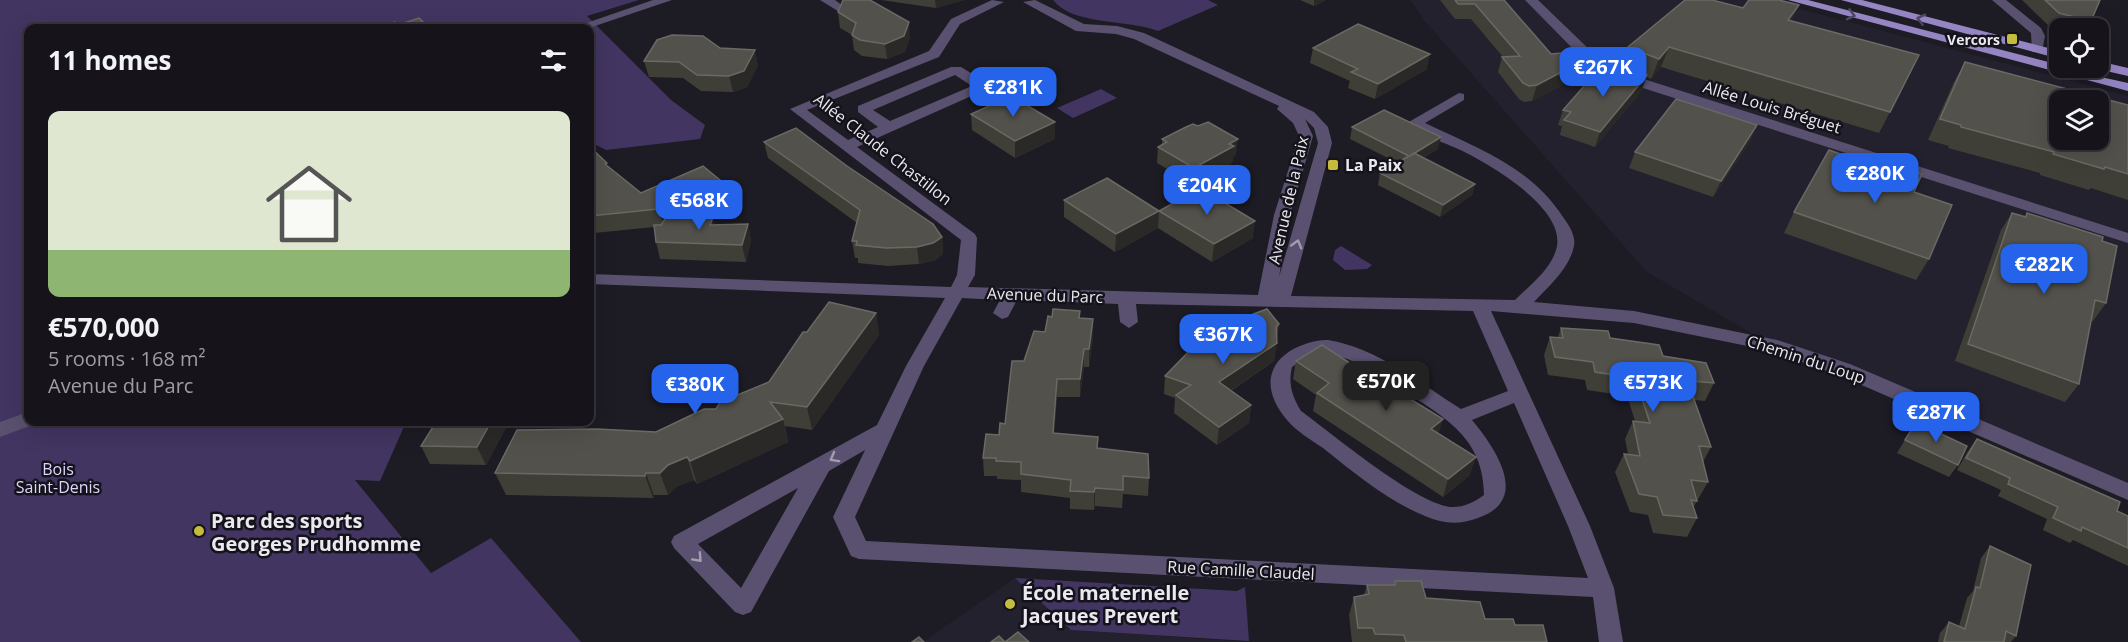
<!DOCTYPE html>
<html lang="en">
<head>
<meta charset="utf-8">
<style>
  body { margin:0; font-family:"Open Sans",sans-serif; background:#232127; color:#f1f3f6; height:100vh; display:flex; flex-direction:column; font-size:22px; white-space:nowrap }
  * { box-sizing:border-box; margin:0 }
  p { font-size:20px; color:#9e9ea2 }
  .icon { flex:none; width:33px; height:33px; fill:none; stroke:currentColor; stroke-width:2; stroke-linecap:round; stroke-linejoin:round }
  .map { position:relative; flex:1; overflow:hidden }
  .sheet { position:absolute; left:24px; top:24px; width:570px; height:402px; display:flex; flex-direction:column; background:#16141a; border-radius:12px; box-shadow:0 6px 24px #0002,0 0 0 2px #353339 }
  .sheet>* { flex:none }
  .controls { position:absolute; left:2049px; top:18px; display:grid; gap:12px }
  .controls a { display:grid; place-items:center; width:60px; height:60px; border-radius:12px; background:#16141a; box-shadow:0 6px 24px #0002,0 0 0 2px #353339; font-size:30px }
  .price { position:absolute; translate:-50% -51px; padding:0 14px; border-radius:12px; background:#2563eb; color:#fff; font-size:20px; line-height:39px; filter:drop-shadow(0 2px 3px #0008) }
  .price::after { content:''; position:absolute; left:50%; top:36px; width:18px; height:14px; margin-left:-9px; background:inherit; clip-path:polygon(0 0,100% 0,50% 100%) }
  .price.on { background:#222; color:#fff }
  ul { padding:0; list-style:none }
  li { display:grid; align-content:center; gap:12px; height:318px; padding:0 24px }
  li+li { border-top:2px solid #353339 }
  li span { display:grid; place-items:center; height:186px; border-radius:12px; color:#555 }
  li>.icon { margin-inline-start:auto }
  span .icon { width:108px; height:108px; fill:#fffc; stroke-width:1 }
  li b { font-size:26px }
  h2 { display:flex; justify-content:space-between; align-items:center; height:72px; padding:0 24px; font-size:26px }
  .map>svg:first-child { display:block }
  .built { fill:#24212f; fill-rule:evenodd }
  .green { fill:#423561 }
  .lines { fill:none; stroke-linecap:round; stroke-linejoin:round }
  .minor { fill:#59516f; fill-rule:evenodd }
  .major { fill:#9585c3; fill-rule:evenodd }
  .wall { fill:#403f37 }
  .shaded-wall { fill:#2a2927 }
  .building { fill:#52514b; stroke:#6a6964; stroke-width:1.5; fill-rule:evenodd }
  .oneway { stroke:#4e4666 }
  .oneway2 { stroke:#a29daf }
  .poi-dot { fill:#c5bc3d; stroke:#14121a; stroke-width:2 }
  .labels { text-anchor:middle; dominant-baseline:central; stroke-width:5; stroke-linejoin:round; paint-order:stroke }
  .far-poi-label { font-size:14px; font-weight:bold; fill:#ebe9ef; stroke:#14121a; text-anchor:end }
  .street-label { font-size:16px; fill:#ebe9ef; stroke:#14121a }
  .poi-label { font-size:16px; font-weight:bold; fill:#ebe9ef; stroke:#14121a; text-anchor:start }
  .park-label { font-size:16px; fill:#ded5fd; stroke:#14121a }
  .near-poi-label { font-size:20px; font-weight:bold; fill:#ebe9ef; stroke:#14121a; text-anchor:start }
</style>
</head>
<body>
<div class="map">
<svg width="2128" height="642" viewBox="0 0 2128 642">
  <rect width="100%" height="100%" fill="#1d1b23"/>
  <g class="built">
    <path d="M1410,0h356l362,96v396l-358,-148 -123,-72 -223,-252zM2060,100h38v40h-38z"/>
    <path d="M1015,578l56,52 178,12h-326z"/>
  </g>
  <g class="green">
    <path d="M0,0h639l-52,16 84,84 34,25 -5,14 -94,11 -16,-8v-114h-562v394h378l-26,59 -25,-1 76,93 60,-35 90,104h-581z"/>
    <path d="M1053,0h155l10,5 -60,26c-30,-12 -85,-5 -105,-31z"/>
    <path d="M1101,89l16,9 -44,20 -16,-10z"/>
    <path d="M1341,246l31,19 -5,4 -22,1 -12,-10 2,-10z"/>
    <path d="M1015,578l222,13 8,-4 4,54 -178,-11z"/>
  </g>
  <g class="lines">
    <g class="minor">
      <path d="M653,0h19l-83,28h-17z"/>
      <path d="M820,0h15l12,9 -6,4z"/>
      <path d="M992,0l12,2 -44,22 -21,33 -132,53 41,30 30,-13 -20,-15v-6l93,-39h10l26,16v6l-130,58 118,87 2,4 -2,37 -7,12 290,8 16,-80 25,-79 -6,-13 -16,-14 2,-3 -145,-67 -18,-5 -40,-3 -53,-29 12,-2 49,24 33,2 27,7 170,79 14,15 4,16 -41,153 224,4c15,-15 38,-32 42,-54 7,-40 -72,-85 -101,-98 -15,-7 -39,-13 -49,-25l52,-30 5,1v6l-39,23c52,25 105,43 138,94 6,8 13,19 11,29 -4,22 -26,41 -40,56l100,9 143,29 73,24 278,119v17l-292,-126 -69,-24 -133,-27 -143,-12 99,215 24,62 9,54h-24l-6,-45 -734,-38 -8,-3 -18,-39 32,-67 -36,21 -78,141 -8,3 -8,-3 -61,-64 -3,-6 3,-6 203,-111 29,-59 39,-68 -355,-14v-10l361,13 6,-12 4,-35 -171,-131 139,-58 22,-32zM955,75l17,11 -82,35 -17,-11zM1305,119l9,9 4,15 -39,134 11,-62 23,-79zM962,298l38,2 -7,13 9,6 6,-2 9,-17 101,4 2,18 9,6 9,-6 -2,-18 337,7 35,80 -47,18c-41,-26 -84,-61 -133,-69 -11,-1 -29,5 -38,11 -28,18 -23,46 -3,69 9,11 24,20 36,28 31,25 65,53 102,68 19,8 34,9 53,2 53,-18 18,-69 -6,-98l42,-17 54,123 20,52 -722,-37 -11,-24 69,-151zM1326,352c33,9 50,21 78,39 42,27 80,48 80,104 -10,7 -21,13 -34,12 -38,-6 -116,-72 -149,-96 -9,-15 -13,-27 -9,-44l17,-11zM798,488l-57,100 -43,-44z"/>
      <path d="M1525,0h13l54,52 39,23 497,158v10l-507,-162 -39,-23z"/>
      <path d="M1992,0h14l35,28 4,8 -3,16h-10l-1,-19z"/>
      <path d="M28,412v10h8l-1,2 -35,13v-15z"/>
    </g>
    <g class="major">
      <path d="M1788,0h20l252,65v3l68,15v8z"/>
      <path d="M1841,0h21l198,51v8z"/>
      <path d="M2098,61l30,7v8l-35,-8h5z"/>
    </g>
  </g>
  <g class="wall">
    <path d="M881,0h83l-28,8z"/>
    <path d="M1300,0h26l-12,6z"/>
    <path d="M1440,0h64l47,54 22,12 -5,16 -36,19 -8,1 -5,-3 -21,-27 4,-15h1l-32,-38h-16z"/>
    <path d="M2022,0h78l-9,21 -5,7h-26v2l-9,-2z"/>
    <path d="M1799,5l-8,16 99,91 -11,21 -218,-66 -10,12 -4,-2 -5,13 -47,57 -35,-12 2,-9 -4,-1 5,-15 38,-30 20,-15 7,-18 115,-39z"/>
    <path d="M838,12l72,25 -5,15 -18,7 -25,-3 -8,-6 -2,-15 -12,-7z"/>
    <path d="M720,48l38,17 -11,22 -14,5 -32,-1 -18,-13 -34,-1 -5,-16z"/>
    <path d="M1313,48l114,21 -52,30 -27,-11 2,-7 -40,-18z"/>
    <path d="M1965,62l163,43v95l-37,-12 -2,2 -49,-15v-2l-92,-25 1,-2 -21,-6 26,-58z"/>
    <path d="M971,114l84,8v17l-40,19 -43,-28z"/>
    <path d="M1757,125l-7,16 -37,56 -84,-29 6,-16z"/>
    <path d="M1352,127l86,22 -15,9 52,26 -3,11 -32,22 -62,-32 2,-12 18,-10 -48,-24z"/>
    <path d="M1162,139l74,16 -3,2 -1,6 -39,21 -36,-21 1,-16 4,-2z"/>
    <path d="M764,142l178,95 1,17 -8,6 -16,4 -31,2 -30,-3v-5h-3l-3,-17 5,-18 -89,-65z"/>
    <path d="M590,147l18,20 33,26 83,4 -44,19 35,9 33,-1 3,17 -5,21 -86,-3 -4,-17 -2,-15 -60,6 -4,4z"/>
    <path d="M1881,162l48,97 -13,21 -132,-47 10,-21 84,-45z"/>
    <path d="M1064,200l95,11 94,27 -41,24 -54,-34 -43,24 -51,-35z"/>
    <path d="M2012,213l12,4 3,-4 75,28 4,62 -13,18h-2l-12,63 -14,18 -110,-41 46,-131z"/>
    <path d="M1080,311v7l13,19 -4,30h-5l-4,30h-23l-3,36 43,15 52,30 -1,18 -25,-2 -1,14 -27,-2 -1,4 -24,-1v-11l-49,-6v-12l-24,-1v-3h-13l-1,-18 16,-23 6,-11 19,-63 21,-29 7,-15z"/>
    <path d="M876,313l3,22 -67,95 -27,-4 3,16 -91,42 -3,-4 -18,7 -8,8h-14l-1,3 -147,-3 -11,-22 161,-41 60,-23 53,-27z"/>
    <path d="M1279,324l-5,37 -43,30 20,14 -2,18 -32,22 -43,-32 1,-15 -11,-4 1,-18z"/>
    <path d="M1561,328l49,10 53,18 51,27 -9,18 -11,-1 17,47 -8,15 5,20 -15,26 4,10 -10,19 -34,-4 -5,-18 -18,-3 -15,-40 9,-18h4l-3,-15 8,-18h2l-8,-25 -40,-6 -2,-10 -37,-5 -4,-20 6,-18h8z"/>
    <path d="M1296,361l108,37 39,21 -5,15 32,41 -27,22 -130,-86 3,-16 -23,-16z"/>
    <path d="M436,422h73l-23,43 -56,-1 -9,-18z"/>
    <path d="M1916,422l42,43 -9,12 -52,-24z"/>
    <path d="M1977,439l151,77v50l-55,-26 -3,3 -27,-13 4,-11 -49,-23 3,-6 -44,-20 11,-19z"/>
    <path d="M1990,546l26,90 -5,6h-73l2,-9 9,-11 10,4 8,-28 6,-7 8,-33z"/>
    <path d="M1395,581l31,17 59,21 30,6 32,17h-195l-3,-27 5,-18 10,-2 3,-10h27z"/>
  </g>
  <g class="shaded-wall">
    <path d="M935,0h29l-28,8z"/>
    <path d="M1314,0h12l-12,6z"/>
    <path d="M1799,5l-9,19 -2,-4z"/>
    <path d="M909,22l1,15 -5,15 -18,7 -2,-15z"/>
    <path d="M1669,47l-8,20 -10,12 8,-20z"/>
    <path d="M755,50l3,15 -11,22 -14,5 -4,-16z"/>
    <path d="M1430,54l-3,15 -52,30 3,-15z"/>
    <path d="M1573,66l-5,16 -36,19 5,-16z"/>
    <path d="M1647,75l-5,15 -47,57 5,-15z"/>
    <path d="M1055,122v17l-40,19v-17z"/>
    <path d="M1757,125l-7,16 -37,56 8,-16z"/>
    <path d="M1441,137l-3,12 -31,18 3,-11z"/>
    <path d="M1238,139l-2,16 -3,2 -1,6 -39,21 1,-16 35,-24z"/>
    <path d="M720,180l4,17 -61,27 -4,-15 -2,-2z"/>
    <path d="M1475,184l-3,11 -32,22 3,-12z"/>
    <path d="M1159,211l-1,17 -43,24 1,-18z"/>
    <path d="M713,217l4,17 -7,-9z"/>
    <path d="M590,219l4,14 -4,4z"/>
    <path d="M1255,221l-2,17 -41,24 2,-18z"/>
    <path d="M748,224l3,17 -5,21 -4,-17z"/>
    <path d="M942,237l1,17 -8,6 -16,4 -2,-17z"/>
    <path d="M876,313l3,22 -67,95 -5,-23z"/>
    <path d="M1093,319v18l-4,30v-18z"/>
    <path d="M1277,343l-3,18 -57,39 2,-18z"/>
    <path d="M1084,349v18l-4,30v-18z"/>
    <path d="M1057,379v18l-4,54v-18z"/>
    <path d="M1251,405l-2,18 -32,22 2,-18z"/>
    <path d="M783,419l5,23 -91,42 -7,-23z"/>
    <path d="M1443,419l-6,18 -6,-8z"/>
    <path d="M491,422h18l-23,43 -9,-18z"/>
    <path d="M687,457l7,23 -18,7 -8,8 -8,-22 8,-8z"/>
    <path d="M1476,457l-6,18 -27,22 5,-18z"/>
    <path d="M646,473l8,22 -1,3 -8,-22z"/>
    <path d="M1095,488v18l-1,4v-18z"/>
  </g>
  <g class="building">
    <path d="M843,0h27l39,22 -5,14 -19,8 -25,-4 -8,-5 4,-12 -18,-11z"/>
    <path d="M1455,0h49l47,54 11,-1 11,13 -36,19 -8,1 -6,-3 -21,-26 18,-1 -45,-52h-17z"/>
    <path d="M1685,0h27l31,8 6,-8h30l20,5 -11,15 131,35 -29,57 -221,-65 -10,12 -31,-12z"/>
    <path d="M2045,0h55l-9,21 -32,-8z"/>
    <path d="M419,18l10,10h-56l22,-6 3,3z"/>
    <path d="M1358,24l72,30 -52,30 -27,-12 7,-3 -45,-21z"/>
    <path d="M672,35l31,1 17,12 35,2 -11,21 -15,5 -32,-1 -18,-13 -35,-1 13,-21z"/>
    <path d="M1965,62l163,43v69l-23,-7 -1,2 -51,-15 1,-2 -93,-25v-2l-21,-6zM2060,100h38v40h-38z"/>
    <path d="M1616,63l31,12 -47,57 -36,-12 7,-8 -8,-2 29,-33 9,3z"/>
    <path d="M1011,96l44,26 -40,19 -44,-27z"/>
    <path d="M1676,99l81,26 -36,56 -86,-29z"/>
    <path d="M1384,110l57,27 -31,19 4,-3 61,31 -32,21 -63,-32 29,-17 -57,-29z"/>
    <path d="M1208,122l30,17 -9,5 5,2 -40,22 -36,-21 9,-5 -5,-3 24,-12 7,-3 5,2z"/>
    <path d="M796,128l51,38 86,58 9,13 -9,6 -16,4 -31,1 -30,-3 1,-4h-5l8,-31 -96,-68z"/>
    <path d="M590,147l17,16 -2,1 36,29 62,-27 17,14 -63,27 2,2 -69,7z"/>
    <path d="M1829,150l51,18 1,-6 41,12 -8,18 38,13 -23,54 -135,-47z"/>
    <path d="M1107,178l52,33 -43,23 -52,-34z"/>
    <path d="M1200,188l55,33 -41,23 -55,-33z"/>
    <path d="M2012,213l14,4 1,-4 76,24 -1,4 15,5 -11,57 -11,-3 -16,84 -111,-40z"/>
    <path d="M667,216l46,1 -3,8 38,-1 -6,21 -86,-3 -2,-17h7z"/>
    <path d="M829,302l47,11 -69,94 -37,-5 13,17 -93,42 -3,-4 -19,8 -8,8h-14l-1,3 -150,-3 22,-43 80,-1 59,3 48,-23h12l4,-7 49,-20 34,-50h4z"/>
    <path d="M1053,309l27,2 -1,7 14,1 -4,30h-5l-4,30h-23l-4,54 45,4 -1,11 51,6 1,24 -26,-2v14l-28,-2 -1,4 -24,-1 1,-11 -50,-6v-12l-25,-1v-3h-13l3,-24 13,1 1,-12 5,1 7,-63h12l10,-30 11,1 3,-16 4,1z"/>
    <path d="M1267,309l12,15 -3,3 1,16 -58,39 32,23 -32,22 -43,-32 15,-10 -26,-9 30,-31 40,-24z"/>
    <path d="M1561,328l47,3 2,7 49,7 4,11 43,7 8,20 -23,-2 4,10h-4l20,56 -12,-1 9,36 -17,-2 6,21 -6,-1 6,18 -34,-3 -6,-18 -18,-3 -15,-40 16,2 -7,-35 17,2 -15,-45 -40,-6 -2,-10 -38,-5 -5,-20 13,1z"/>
    <path d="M1322,345l82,53 8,2 31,19 -12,10 45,28 -28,22 -131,-86 12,-10 -33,-22z"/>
    <path d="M436,422h55l-14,25 -56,-1z"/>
    <path d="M1916,422l51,24 -9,19 -53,-25z"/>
    <path d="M1977,439l143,63 -3,9 11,5v32l-46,-21 -1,4 -28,-13 5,-11 -50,-23 2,-6 -44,-20z"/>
    <path d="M1990,546l41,19 -15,71 -10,-5 -2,11h-60l5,-20 16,7 11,-42 4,1z"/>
    <path d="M1395,581h26l5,17 54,4 5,17h28l2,6h28l4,17h-141l-2,-7 -29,-1 -2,-6h-15l-4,-31 15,-3 -2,-9h28z"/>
    <path d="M1018,632l11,10h-38l8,-6 6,6z"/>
    <path d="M919,637l5,5h-12z"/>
  </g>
  <defs><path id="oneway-chevron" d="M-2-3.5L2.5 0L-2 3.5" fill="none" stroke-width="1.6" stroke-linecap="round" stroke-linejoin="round" transform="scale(1.5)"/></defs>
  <g class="oneway">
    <use href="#oneway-chevron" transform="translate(1851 15) rotate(15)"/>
    <use href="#oneway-chevron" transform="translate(1921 19) rotate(-166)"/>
  </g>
  <g class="oneway2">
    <use href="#oneway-chevron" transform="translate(1297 244) rotate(-74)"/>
    <use href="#oneway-chevron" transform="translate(834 458) rotate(151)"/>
    <use href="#oneway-chevron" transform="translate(698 558) rotate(47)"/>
  </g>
  <g class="poi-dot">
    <rect x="2006" y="33" width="12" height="12" rx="3"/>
    <rect x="1327" y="159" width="12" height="12" rx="3"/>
    <circle cx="199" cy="531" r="6"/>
    <circle cx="1010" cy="604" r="6"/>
  </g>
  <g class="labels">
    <g class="far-poi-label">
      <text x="2000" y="39">Vercors</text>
    </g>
    <g class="street-label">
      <text transform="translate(1772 107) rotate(17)">Allée Louis Bréguet</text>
      <text transform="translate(883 149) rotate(38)">Allée Claude Chastillon</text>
      <text transform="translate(1288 200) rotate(-77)">Avenue de la Paix</text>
      <text transform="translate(1045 295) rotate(2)">Avenue du Parc</text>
      <text transform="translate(1806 359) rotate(18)">Chemin du Loup</text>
      <text transform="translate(1241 570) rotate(3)">Rue Camille Claudel</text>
    </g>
    <g class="poi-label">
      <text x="1345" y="165">La Paix</text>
    </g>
    <g class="park-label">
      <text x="58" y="469">Bois<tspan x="58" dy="18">Saint-Denis</tspan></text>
    </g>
    <g class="near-poi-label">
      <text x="211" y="520">Parc des sports<tspan x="211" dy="23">Georges Prudhomme</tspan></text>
      <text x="1022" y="592">École maternelle<tspan x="1022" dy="23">Jacques Prevert</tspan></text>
    </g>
  </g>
</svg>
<div class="controls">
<a><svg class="icon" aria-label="locate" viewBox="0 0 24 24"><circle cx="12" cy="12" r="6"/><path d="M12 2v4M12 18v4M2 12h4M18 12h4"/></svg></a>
<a><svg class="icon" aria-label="layers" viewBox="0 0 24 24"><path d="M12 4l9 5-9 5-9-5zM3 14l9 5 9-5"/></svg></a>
</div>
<b class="price" style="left:1603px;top:98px">€267K</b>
<b class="price" style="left:1013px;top:118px">€281K</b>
<b class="price" style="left:1875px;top:204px">€280K</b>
<b class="price" style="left:1207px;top:216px">€204K</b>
<b class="price" style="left:699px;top:231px">€568K</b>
<b class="price" style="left:2044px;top:295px">€282K</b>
<b class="price" style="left:1223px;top:365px">€367K</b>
<b class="price on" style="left:1386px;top:412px">€570K</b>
<b class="price" style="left:1653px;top:413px">€573K</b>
<b class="price" style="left:695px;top:415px">€380K</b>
<b class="price" style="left:1936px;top:443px">€287K</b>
<section class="sheet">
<h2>11 homes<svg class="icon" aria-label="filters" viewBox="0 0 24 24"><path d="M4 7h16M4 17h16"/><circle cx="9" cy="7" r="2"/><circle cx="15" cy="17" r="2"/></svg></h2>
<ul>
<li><span style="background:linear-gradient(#dfe7d0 75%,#8fb573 0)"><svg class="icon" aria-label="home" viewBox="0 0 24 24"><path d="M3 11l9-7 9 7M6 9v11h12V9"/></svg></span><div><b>€570,000</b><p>5 rooms · 168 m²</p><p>Avenue du Parc</p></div></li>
</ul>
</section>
</div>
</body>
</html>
